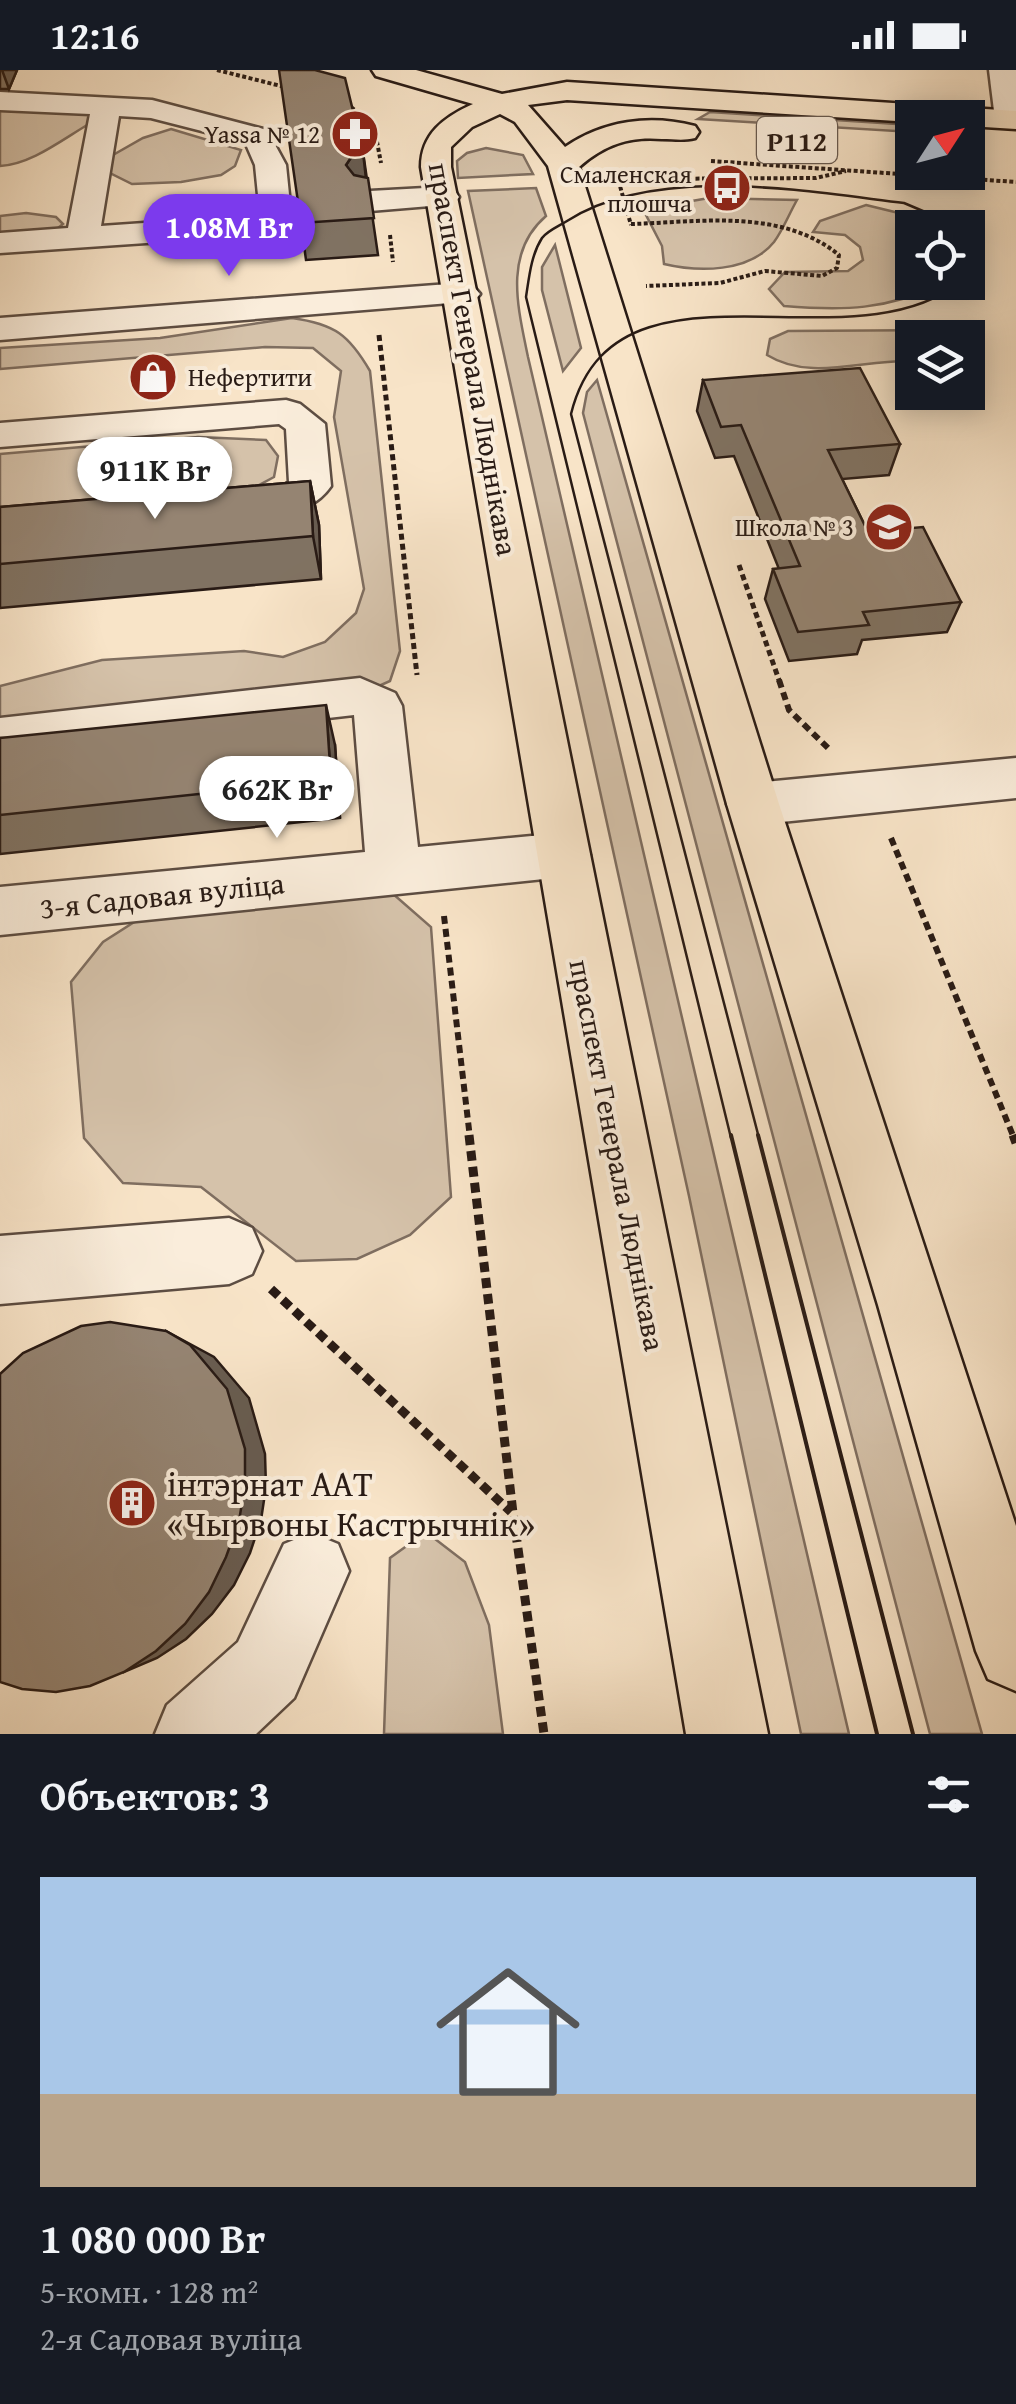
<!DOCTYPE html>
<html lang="ru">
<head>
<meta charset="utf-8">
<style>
  body { margin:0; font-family:"Gentium Book Plus",serif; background:#242831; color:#f1f3f6; height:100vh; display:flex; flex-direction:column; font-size:38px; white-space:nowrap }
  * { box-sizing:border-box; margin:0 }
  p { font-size:32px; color:#9ea1a6 }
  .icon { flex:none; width:55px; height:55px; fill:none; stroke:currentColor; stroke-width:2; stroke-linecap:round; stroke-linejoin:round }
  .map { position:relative; height:1664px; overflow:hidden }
  .drawer { display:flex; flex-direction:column; background:#171b24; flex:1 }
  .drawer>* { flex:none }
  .needle { width:65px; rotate:54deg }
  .buttons { position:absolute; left:895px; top:30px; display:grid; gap:20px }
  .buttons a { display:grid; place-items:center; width:90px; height:90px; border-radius:0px; background:#171b24; box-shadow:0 5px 25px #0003; font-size:50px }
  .price { position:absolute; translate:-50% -85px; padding:0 22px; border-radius:35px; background:#fff; color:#222; font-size:32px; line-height:65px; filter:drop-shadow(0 2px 5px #0008) }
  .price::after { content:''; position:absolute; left:50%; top:60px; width:30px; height:22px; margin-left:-15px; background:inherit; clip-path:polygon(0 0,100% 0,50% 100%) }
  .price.active { background:#7c3aed; color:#fff }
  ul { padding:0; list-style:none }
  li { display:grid; align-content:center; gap:20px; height:530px; padding:0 40px }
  li span { display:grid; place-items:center; height:310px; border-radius:0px; color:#555 }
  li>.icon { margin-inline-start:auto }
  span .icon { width:180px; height:180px; fill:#fffc; stroke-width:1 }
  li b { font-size:42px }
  h2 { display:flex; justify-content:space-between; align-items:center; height:120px; padding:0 40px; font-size:42px }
  .status { display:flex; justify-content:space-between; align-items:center; height:70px; padding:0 50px; background:#171b24; direction:ltr }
  .status svg { height:28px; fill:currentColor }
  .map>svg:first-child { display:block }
  .green { fill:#d5c2aa; stroke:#7f6e60; stroke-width:2.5 }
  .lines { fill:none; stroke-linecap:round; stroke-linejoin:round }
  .minor-casing { stroke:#5d4d42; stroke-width:5 }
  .major-casing { stroke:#291b15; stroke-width:5 }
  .path-far3 { stroke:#291b15; stroke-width:4; stroke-dasharray:4 2.5; stroke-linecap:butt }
  .path-far2 { stroke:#291b15; stroke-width:5; stroke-dasharray:6 4; stroke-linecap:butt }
  .path-far1 { stroke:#291b15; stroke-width:6; stroke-dasharray:8 5; stroke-linecap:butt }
  .path { stroke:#291b15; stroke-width:9; stroke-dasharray:10 6; stroke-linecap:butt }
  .minor { fill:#faeddb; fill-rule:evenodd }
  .major { fill:#f8e4c8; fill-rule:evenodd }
  .tram-far1 { stroke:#291b15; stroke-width:2.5 }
  .tram { stroke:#291b15; stroke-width:4 }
  .wall { fill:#807262; stroke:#291b15; stroke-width:2.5 }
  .shaded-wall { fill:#685c50; stroke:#291b15; stroke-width:2.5 }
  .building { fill:#958472; stroke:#291b15; stroke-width:2.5 }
  .labels { text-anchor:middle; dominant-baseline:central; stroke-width:8; stroke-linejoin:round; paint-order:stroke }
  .far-poi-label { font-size:25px; fill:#291b15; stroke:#faeddb; text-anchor:end }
  .shield { fill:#faeddb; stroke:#685a50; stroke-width:2.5 }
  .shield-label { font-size:28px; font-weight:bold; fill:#291b15 }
  .street-label { font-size:30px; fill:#291b15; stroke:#faeddb }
  .near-poi-label { font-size:35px; fill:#291b15; stroke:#faeddb; text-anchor:start }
</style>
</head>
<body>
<div class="status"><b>12:16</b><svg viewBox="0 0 49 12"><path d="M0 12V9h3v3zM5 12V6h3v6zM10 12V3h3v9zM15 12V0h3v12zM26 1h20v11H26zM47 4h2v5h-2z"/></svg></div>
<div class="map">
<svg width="1016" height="1664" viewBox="0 0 1016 1664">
  <rect width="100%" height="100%" fill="#f8e4c8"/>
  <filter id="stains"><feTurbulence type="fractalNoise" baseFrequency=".002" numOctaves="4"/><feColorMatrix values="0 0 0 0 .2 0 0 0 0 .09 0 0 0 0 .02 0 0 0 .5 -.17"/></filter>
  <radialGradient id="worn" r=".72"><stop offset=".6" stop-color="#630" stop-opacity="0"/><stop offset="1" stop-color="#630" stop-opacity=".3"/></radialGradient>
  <g class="green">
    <path d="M0,35l86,4 10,11c-30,16 -62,44 -96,46z"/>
    <path d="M710,42l202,13v7l-214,-13z"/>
    <path d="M171,59l70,21 -6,16 -14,9 -40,7 -49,2 -22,-11 3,-18 30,-17z"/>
    <path d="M486,78l37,7 10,19 -75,4 -1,-17 10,-8z"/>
    <path d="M536,118l10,28c-43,37 -28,92 -18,141l321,1377h-48l-112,-538 -221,-1005z"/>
    <path d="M709,128l88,2c-8,14 -14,30 -23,42 -25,31 -76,30 -110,22l-2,-18 -16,-31 23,-10z"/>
    <path d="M866,135l49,12 12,10 -15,1v54l30,2c-56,26 -98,27 -158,22l-15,-17 16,-17 63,-1 15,-11 -3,-13 -15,-12 -32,-3 7,-11z"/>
    <path d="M26,143l30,4 7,7 -10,8 -53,8v-24z"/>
    <path d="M555,175l26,103 -18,23 -21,-81v-23z"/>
    <path d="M292,248c43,6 57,17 78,53l30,280 -10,30 -29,13 -361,26v-34l102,-26 142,-9 39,6 42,-15 31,-29 8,-24 -30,-172 7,-46 -28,-23 -48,-1 -265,22v-21l160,-10z"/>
    <path d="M948,260l-1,7 -35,1 -1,23c-47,-2 -100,21 -144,-6l3,-16 18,-8z"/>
    <path d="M597,310l385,1354h-52l-347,-1321 4,-21z"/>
    <path d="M198,367l68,3 12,16 -4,21 -26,14 -248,21v-58z"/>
    <path d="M392,823l39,34 20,270 -41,38 -53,24 -61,2 -95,-74 -78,-4 -39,-45 -13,-156 32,-40 36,-23z"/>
    <path d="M426,1462l39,30 24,63 14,109h-119l6,-176z"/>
  </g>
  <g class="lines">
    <g class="minor-casing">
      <g id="minor">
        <path d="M989,0h27v56l-16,-1 -5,-6z"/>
        <path d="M0,22l152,8 115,30 19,35 6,59 -4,7 -12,3 -276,19v-20l68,-5 22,-114 -90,-4zM119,46l32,2 94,24 10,23 5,50 -159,11z"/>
        <path d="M443,117l11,3 5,7 -5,7 -84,7 -11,-3 -5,-7 5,-7 11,-3z"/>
        <path d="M462,213l12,4 6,7 -6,7 -474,39v-22z"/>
        <path d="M286,330l14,4 25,20 6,62c-21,31 -69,36 -103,27l-6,-10 6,-10 55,-7 6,-4 -3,-53 -7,-5 -279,23v-24z"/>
        <path d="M360,608l35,15 7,13 16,141 145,-14 19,6 8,16 -8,16 -19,6 -563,58v-48l365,-35 -11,-137 -354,41v-38z"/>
        <path d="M1016,688v40l-263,27 -18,-6 -8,-15 8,-15 18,-6z"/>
        <path d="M229,1148l23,10 10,23 -10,23 -23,10 -229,20v-68z"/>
        <path d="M311,1463l27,11 11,27 -55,127 -38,36h-101l12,-29 71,-63 46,-98z"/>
      </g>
    </g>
    <g class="major-casing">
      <path id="major" d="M372,0h44l86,24 65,-12 449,29v18l-48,-3v-8h-56v4l-345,-22 -39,5 37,42c38,-26 84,-33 130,-21l4,6 -4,6c-12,3 -21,1 -33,1 -33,-3 -58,6 -83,28l200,637 237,722v165l-28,-12 -12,-28 -98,-346 -151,-501 -179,-638 -33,-44 -15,-8 -28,13 -21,20v20l317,1567h-82l-265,-1567c0,-33 23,-50 52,-63l-97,-28z"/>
    </g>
    <g class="path-far3">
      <path d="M217,0l68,17"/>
      <path d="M346,33l28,23 7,37"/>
      <path d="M711,91l305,21"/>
      <path d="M613,109h5l13,46"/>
      <path d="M618,109l23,-8"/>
      <path d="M624,109l192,-1 30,-7"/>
      <path d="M631,154c70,-2 150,-16 208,31l-2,13 -15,8 -57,-5 -45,12 -74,3"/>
      <path d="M390,165l3,27"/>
    </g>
    <g class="path-far2">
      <path d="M379,265l38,340"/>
      <path d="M739,495l41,118"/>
    </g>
    <g class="path-far1">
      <path d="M779,610l10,30 39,38"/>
      <path d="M891,768l123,300"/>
      <path d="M444,846l26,222"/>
    </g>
    <g class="path">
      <path d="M469,1065l44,378 31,221"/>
      <path d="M1013,1065l3,8"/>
      <path d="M271,1219l240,223"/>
    </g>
    <use href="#minor" class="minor"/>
    <use href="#major" class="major"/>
    <g class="tram-far1">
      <path d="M968,187v15"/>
      <path d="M731,1068l-205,-841c3,-19 5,-42 16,-59 5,-7 17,-12 25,-17 89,-57 237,-30 337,-18l26,11 17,14"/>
      <path d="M759,1068l-188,-724c43,-173 278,-43 389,-132"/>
    </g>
    <g class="tram">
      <path d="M731,1065l146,599"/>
      <path d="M758,1065l155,599"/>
    </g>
  </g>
  <g class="wall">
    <path d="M0,0h17l-8,19h-9z"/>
    <path d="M363,82l15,103 -72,5 -5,-37z"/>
    <path d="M703,310l197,64 -11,31 -47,4 26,53 93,70 -14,30 -85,8 -5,14 -68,7 -24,-62 8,-30h6l-45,-113 -19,2 -18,-47z"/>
    <path d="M310,411l9,44 2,54 -321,29v-101z"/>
    <path d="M0,668l335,7 5,73 -340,36z"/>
  </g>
  <g class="shaded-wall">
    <path d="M2,0h15l-8,19z"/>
    <path d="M363,82l4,36 -11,4 -10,-27 6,-9z"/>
    <path d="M310,411l9,44 2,54 -8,-43z"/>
    <path d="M326,635l9,40 5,73 -9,-38z"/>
    <path d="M166,1261l48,26 35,41 16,56 1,33 -5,33 -11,33 -16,32 -22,29 -26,25 -29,19 -33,14z"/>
  </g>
  <g class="building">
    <path d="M279,0h36l30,8 18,74 -11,4 -6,9 8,10 14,3 6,40 -73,5z"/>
    <path d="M860,298l40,76 -72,6 40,82 55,-5 38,75 -98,10 6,13 -71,7 -25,-63 27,-3 -59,-141 -20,2 -18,-47z"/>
    <path d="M310,411l3,55 -313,28v-57z"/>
    <path d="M326,635l5,75 -331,35v-77z"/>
    <path d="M110,1252l56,9 24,14 37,44 18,60v36l-6,36 -13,36 -17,35 -24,32 -29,27 -32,21 -34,14 -34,6 -34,-3 -22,-7v-308l23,-21 58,-27z"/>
  </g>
  <defs>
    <g id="pharmacy-disc" transform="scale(2.5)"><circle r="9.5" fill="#8f2418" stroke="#faeddb"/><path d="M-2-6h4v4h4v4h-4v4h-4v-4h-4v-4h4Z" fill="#fff"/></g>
    <g id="bus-disc" transform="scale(2.5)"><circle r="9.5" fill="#8f2418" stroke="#faeddb"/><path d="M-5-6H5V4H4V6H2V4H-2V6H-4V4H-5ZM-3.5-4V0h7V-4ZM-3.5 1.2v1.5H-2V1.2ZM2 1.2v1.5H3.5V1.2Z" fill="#fff"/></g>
    <g id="shop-disc" transform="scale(2.5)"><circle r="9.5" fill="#8f2418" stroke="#faeddb"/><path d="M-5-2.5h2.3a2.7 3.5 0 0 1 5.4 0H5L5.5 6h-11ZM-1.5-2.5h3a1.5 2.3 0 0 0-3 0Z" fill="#fff"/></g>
    <g id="school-disc" transform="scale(2.5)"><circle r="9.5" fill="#8f2418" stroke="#faeddb"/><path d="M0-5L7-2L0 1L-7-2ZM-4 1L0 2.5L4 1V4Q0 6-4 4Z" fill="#fff"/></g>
    <g id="building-disc" transform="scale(2.5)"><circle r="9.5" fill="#8f2418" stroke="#faeddb"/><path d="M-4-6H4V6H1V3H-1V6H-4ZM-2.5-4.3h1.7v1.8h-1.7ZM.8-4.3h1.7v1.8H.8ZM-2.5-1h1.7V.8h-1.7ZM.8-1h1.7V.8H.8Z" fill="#fff"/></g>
  </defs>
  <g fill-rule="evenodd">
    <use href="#pharmacy-disc" x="355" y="64"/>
    <use href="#bus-disc" x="727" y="118"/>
    <use href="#shop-disc" x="153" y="307"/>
    <use href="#school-disc" x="889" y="457"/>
    <use href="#building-disc" x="132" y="1433"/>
  </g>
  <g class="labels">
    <g class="far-poi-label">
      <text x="320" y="64">Yassa № 12</text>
      <text x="692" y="104">Смаленская<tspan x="692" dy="29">плошча</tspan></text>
      <text x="188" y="307" text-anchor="start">Нефертити</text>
      <text x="854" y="457">Школа № 3</text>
    </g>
    <rect class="shield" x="757" y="47" width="80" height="46" rx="8"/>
    <g class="shield-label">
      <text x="797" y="70">Р112</text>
    </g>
    <g class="street-label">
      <text transform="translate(474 289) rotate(80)">праспект Генерала Люднікава</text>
      <text transform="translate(162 825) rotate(-6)">3-я Садовая вуліца</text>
      <text transform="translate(618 1085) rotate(79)">праспект Генерала Люднікава</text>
    </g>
    <g class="near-poi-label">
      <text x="167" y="1413">інтэрнат ААТ<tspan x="167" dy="40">«Чырвоны Кастрычнік»</tspan></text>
    </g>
  </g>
  <rect width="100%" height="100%" filter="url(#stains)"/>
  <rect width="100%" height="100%" fill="url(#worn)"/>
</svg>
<div class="buttons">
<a><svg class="needle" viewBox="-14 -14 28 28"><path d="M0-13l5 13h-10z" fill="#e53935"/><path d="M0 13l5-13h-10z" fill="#9ea1a6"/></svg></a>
<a><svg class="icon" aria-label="locate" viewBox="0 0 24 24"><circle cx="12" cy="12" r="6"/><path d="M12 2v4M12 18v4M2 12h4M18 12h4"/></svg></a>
<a><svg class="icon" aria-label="layers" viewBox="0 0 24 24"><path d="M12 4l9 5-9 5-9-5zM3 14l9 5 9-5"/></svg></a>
</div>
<b class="price active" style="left:229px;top:209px">1.08M Br</b>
<b class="price" style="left:155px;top:452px">911K Br</b>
<b class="price" style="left:277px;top:771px">662K Br</b>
</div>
<section class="drawer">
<h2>Объектов: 3<svg class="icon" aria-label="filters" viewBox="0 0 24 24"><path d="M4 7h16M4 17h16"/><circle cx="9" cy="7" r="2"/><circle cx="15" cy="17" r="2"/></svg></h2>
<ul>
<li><span style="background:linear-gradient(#a9c7e8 70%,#b9a48a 0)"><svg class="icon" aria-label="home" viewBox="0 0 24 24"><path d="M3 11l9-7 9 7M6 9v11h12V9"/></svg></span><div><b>1 080 000 Br</b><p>5-комн. · 128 m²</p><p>2-я Садовая вуліца</p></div></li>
</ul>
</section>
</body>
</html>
